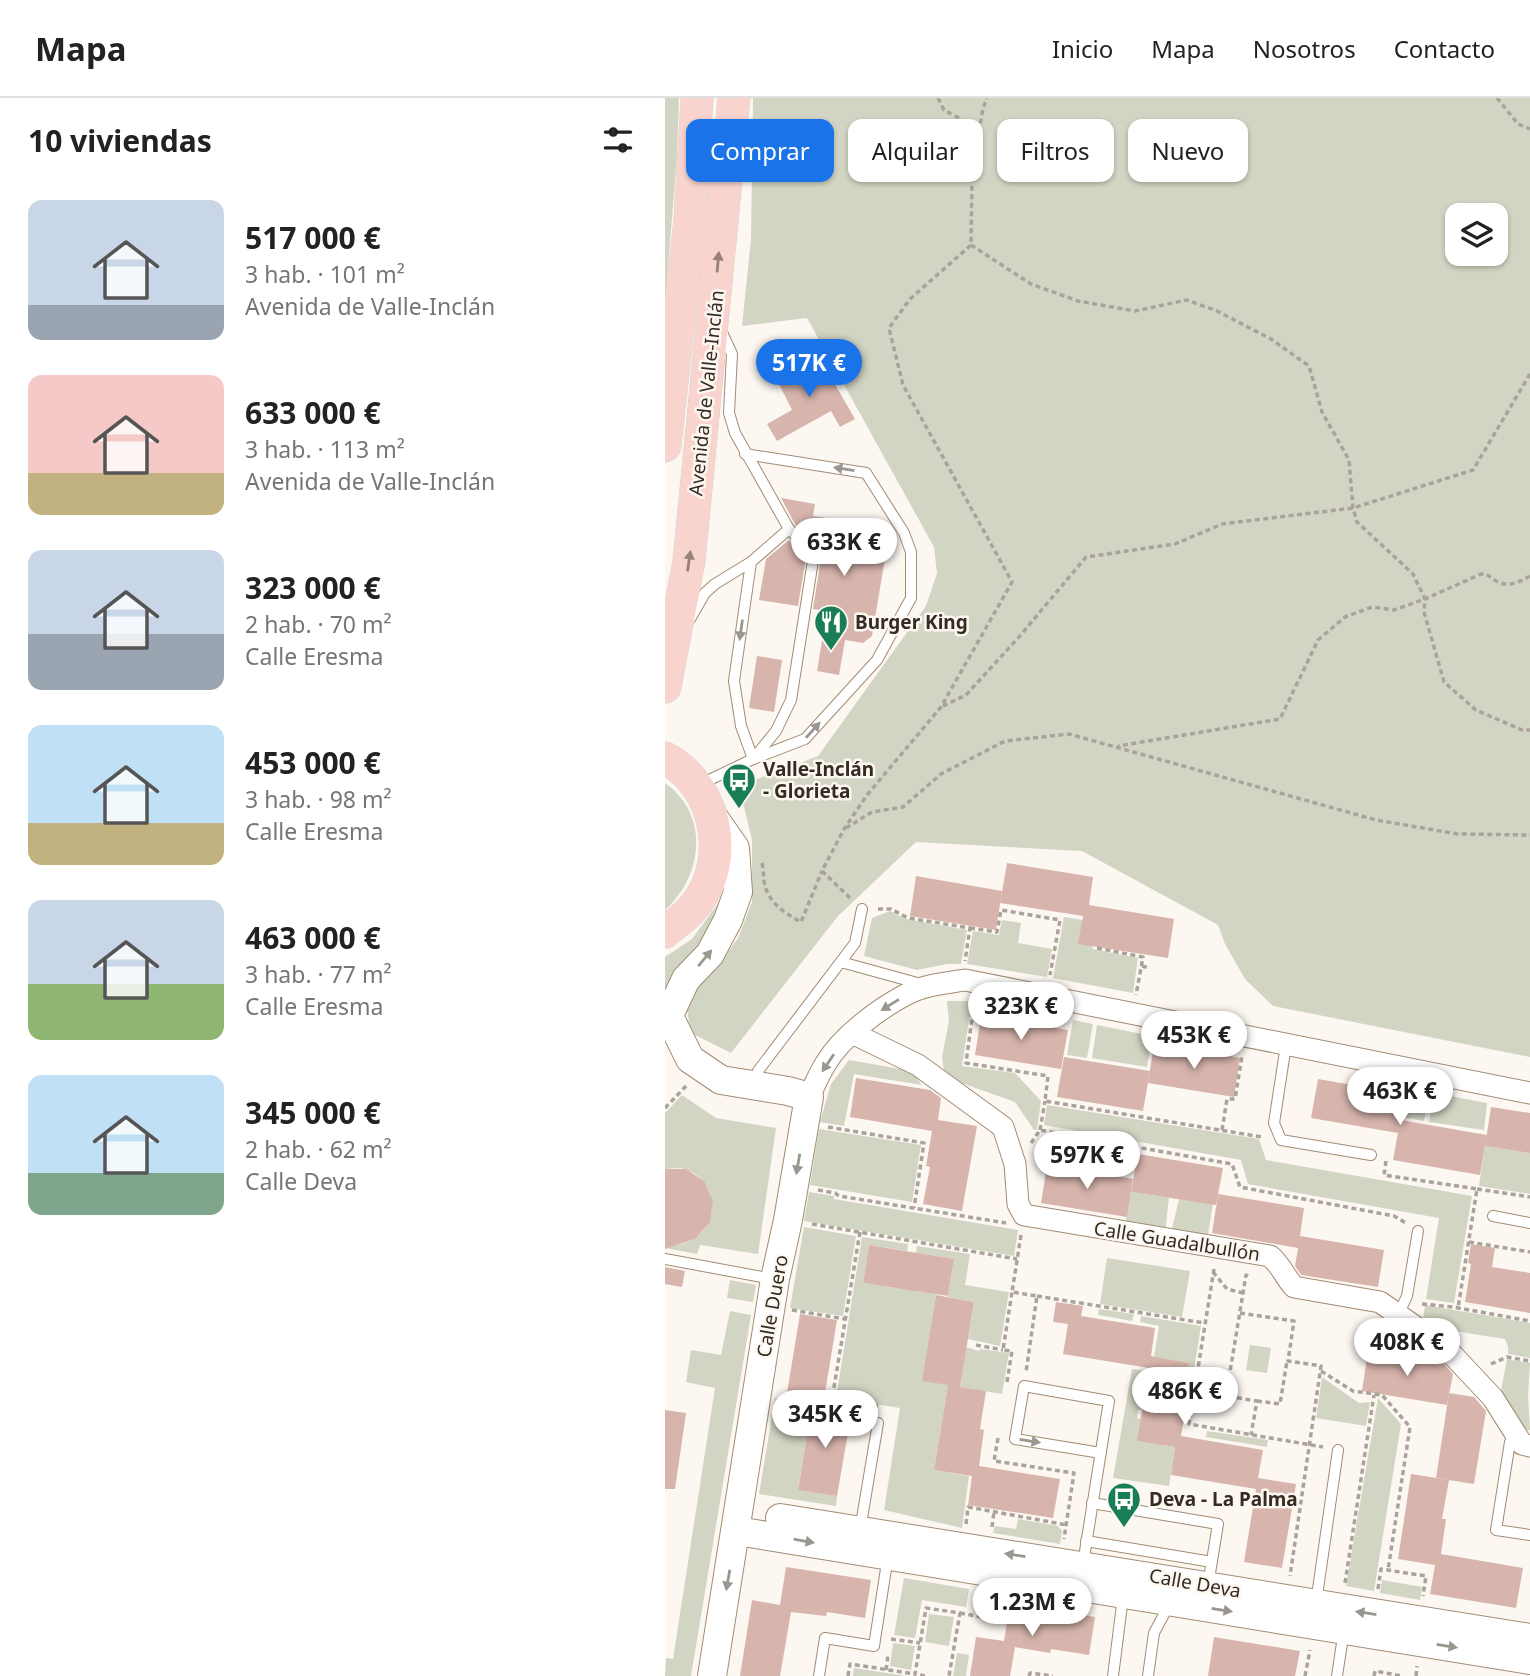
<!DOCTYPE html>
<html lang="es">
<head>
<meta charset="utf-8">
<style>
  body { margin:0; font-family:"Noto Sans",sans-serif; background:#f6f6f6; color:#222; height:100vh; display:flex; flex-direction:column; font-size:26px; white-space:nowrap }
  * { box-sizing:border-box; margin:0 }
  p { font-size:23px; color:#767676 }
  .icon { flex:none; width:38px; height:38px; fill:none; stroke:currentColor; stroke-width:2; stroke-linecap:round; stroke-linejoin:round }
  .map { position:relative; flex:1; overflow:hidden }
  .sheet { display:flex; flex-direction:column; background:#fff; width:665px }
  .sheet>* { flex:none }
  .hud { position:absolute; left:21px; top:21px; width:665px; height:63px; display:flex; gap:14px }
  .controls { position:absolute; left:780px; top:105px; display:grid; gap:14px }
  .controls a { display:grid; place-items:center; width:63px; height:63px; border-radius:14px; background:#fff; box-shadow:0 2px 5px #0004; font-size:35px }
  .price { position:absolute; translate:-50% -60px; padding:0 16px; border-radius:24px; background:#fff; color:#222; font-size:23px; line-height:46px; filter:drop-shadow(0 2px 4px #0008) }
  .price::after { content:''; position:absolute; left:50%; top:42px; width:21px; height:16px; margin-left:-10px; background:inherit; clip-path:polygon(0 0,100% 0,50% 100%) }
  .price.on { background:#1a73e8; color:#fff }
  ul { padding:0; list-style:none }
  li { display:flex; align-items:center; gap:21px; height:175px; padding:0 28px }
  li span { display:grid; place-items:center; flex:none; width:196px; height:140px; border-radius:14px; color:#555 }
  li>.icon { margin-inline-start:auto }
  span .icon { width:84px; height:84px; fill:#fffc; stroke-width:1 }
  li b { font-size:30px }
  h2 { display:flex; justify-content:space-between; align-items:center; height:84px; padding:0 28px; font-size:30px }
  .pill { padding:0 24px; border-radius:14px; background:#fff; box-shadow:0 2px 5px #0004; font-size:24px; line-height:63px }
  .pill.on { background:#1a73e8; color:#fff }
  header { display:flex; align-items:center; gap:42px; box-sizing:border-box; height:98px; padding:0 35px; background:#fff; border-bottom:2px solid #e0e0e0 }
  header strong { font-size:33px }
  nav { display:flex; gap:38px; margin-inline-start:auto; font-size:24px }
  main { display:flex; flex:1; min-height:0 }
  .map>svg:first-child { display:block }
  .green { fill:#d2d5c3; fill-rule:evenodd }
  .building { fill:#d7b5ad }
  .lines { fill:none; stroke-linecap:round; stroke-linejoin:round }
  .lane-casing { stroke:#a28b71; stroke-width:12 }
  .street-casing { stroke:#a28b71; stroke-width:23 }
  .secondary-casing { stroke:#a28b71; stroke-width:30 }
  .primary-casing { stroke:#d7d5d3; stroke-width:33 }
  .path { stroke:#aaa39b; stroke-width:3.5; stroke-dasharray:5 3.5; stroke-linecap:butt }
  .lane { stroke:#fff; stroke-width:10 }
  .street { stroke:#fff; stroke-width:21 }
  .secondary { stroke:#fff; stroke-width:28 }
  .primary { stroke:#f9d4cf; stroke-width:32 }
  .oneway { fill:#978078 }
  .oneway2 { fill:#9a9690 }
  .labels { text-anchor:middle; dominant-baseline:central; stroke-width:5; stroke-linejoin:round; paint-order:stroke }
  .street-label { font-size:19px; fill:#352c21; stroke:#fdf7f2 }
  .poi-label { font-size:19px; font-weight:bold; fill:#352c21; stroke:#fdf7f2; text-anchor:start }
</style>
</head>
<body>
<header>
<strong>Mapa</strong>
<nav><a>Inicio</a><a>Mapa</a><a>Nosotros</a><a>Contacto</a></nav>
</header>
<main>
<section class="sheet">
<h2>10 viviendas<svg class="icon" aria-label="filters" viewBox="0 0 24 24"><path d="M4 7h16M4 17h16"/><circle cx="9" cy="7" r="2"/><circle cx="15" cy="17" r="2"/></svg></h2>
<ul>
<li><span style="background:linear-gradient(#c9d6e8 75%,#9aa5b1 0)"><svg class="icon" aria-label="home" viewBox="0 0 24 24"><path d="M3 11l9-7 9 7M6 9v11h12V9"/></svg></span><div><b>517 000 €</b><p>3 hab. · 101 m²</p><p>Avenida de Valle-Inclán</p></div></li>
<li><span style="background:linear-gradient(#f6c9c9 70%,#c2b280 0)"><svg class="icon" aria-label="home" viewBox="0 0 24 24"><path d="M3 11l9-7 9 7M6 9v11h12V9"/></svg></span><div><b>633 000 €</b><p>3 hab. · 113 m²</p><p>Avenida de Valle-Inclán</p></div></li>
<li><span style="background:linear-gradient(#c9d6e8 60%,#9aa5b1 0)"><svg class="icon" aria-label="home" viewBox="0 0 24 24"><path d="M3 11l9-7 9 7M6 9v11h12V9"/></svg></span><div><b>323 000 €</b><p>2 hab. · 70 m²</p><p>Calle Eresma</p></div></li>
<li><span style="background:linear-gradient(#bfe0f5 70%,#c2b280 0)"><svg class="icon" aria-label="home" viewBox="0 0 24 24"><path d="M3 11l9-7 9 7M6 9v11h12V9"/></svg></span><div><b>453 000 €</b><p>3 hab. · 98 m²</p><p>Calle Eresma</p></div></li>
<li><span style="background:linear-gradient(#c9d6e8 60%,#8fb573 0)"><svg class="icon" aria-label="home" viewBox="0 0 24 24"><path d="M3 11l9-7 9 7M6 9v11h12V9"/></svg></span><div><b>463 000 €</b><p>3 hab. · 77 m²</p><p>Calle Eresma</p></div></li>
<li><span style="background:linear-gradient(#bfe0f5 70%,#7fa58c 0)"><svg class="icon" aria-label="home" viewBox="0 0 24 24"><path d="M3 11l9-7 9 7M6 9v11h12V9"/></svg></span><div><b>345 000 €</b><p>2 hab. · 62 m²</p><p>Calle Deva</p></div></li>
</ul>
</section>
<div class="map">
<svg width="865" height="1578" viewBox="0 0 865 1578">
  <rect width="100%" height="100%" fill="#fdf7f2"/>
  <g class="green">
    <path d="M0,0h14l-2,59 -12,147z"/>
    <path d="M88,0h777v959l-257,-51 -28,-27 -20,-35 -7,-19 -136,-74 -166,-9 -78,74 -107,137 -40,-20 -4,-22 4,-20 30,-29 17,-24 14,-36v-62l-14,-58 9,1 71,-27 108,-150 11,-33 -3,-26 -127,-229 -65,8 9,-87zM793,117h38v39h-38z"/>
    <path d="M0,685c45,32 38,93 0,127z"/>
    <path d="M54,804l8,2 -59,92 -3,-7v-32l27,-18z"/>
    <path d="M225,813l16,8 61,11 -6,34h-14l-30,6 -53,-14 8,-38z"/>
    <path d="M399,819l18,3 11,29 45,9 -5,35 -80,-15z"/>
    <path d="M337,822l19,3 -3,20 34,6 -5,28 -80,-13 6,-33 26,4z"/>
    <path d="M282,903h25l-10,65 53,7 26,28 -4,29h-3l-19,-28 -59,-21 -12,-10 -2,-14 7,-36z"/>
    <path d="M312,903l29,5 -1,10 -29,-4z"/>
    <path d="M347,909l47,10 -1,8 -48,-8z"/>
    <path d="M408,922l20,4 -6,34 -20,-3z"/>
    <path d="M432,927l55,11 -5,31 -55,-9z"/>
    <path d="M184,962l63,11 10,14 -68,-11 -10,52 -24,-4 11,-38z"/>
    <path d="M744,989l20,4 -5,30 -20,-4z"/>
    <path d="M769,995l53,10 -3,27 -55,-8z"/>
    <path d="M17,997l34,23 60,10 -18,126 -58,-9 -3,9 -32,-6c9,-3 24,-4 31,-11 24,-18 20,-56 -9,-67 -6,-3 -15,-1 -22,-1v-56z"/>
    <path d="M382,1007l212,34 7,21 206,36 -18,107 -28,-4 13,-81 -191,-34 -7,-24 -197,-35z"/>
    <path d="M154,1031l102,16 -9,57 -102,-17z"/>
    <path d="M820,1048l45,7v41l-51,-8z"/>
    <path d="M144,1094l25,4v3l184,31 -4,26 -210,-35z"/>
    <path d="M466,1094l38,6 -4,35 -40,-7z"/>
    <path d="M514,1101l34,5 -6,36 -36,-7z"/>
    <path d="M139,1129l52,9 -13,80 -53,-8z"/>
    <path d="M197,1139l46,7 -1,7 -38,-6 -6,38 32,5h21v3l20,3 -5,33 17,58 -14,85 35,6 -7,52 -78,-18 16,-102 -64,-10z"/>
    <path d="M252,1148l53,8 -5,31 44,7 -9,54 -32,-7 6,-37 -26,-5 6,-38 -38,-6z"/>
    <path d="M442,1160l83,13 -8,46 -82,-13z"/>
    <path d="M65,1182l26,5 -3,17 -26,-4z"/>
    <path d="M760,1207l105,18v35l-22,-4v-7l-3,-8 -83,-13z"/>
    <path d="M434,1211l35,5 -2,7 -34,-6z"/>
    <path d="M65,1213l21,4 -60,361h-26l1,-18 7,1 42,-271 -29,-6 5,-32 30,5z"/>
    <path d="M476,1218l60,10 -12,75h-6l6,-38 -35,-6 5,-31 -19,-4z"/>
    <path d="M585,1247l21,3 -4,25 -21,-3z"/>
    <path d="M301,1249l13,4 1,-2 29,4 -7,41 -42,-7z"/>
    <path d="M842,1261l23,4 -2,33 2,34h-5l-24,-39z"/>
    <path d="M467,1271l16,2 -6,39h-4l-1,8 4,1 -3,22 37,6 -6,39 -56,-8z"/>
    <path d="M657,1279l37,26 11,-1 -4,24 -50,-8z"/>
    <path d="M110,1300l37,6 -14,85 39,7 -1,10 -77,-12z"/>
    <path d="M713,1300l23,26 -27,167 -28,-5z"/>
    <path d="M542,1333l61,9 -1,7 -61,-10z"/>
    <path d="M353,1421l40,7 4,5 -2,13 -67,-11 2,-7 21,3z"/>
    <path d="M239,1480l65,11 -3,18 -44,-7 -7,38 -21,-3z"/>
    <path d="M717,1482l40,7 -2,13 -40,-7z"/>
    <path d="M264,1516l25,3 -5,29 -24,-4z"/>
    <path d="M228,1545l22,3 -4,24 -21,-4z"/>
    <path d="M292,1555l12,2 -3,21h-13z"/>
    <path d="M189,1570l53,8h-54z"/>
  </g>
  <g class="building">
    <path d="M153,257l37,64 -15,8 -9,-16 -54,30 -10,-17 25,-14 -16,-32z"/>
    <path d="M116,400l34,6 -2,12 69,10 7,9 -17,101 -9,7 -18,-3 -6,35 -22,-4 10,-60 -14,-2 9,-57 -27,-28z"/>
    <path d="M124,442l17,17 -8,49 -39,-6 7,-41z"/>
    <path d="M92,558l25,4 -8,52 -25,-4z"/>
    <path d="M342,765l86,14 -4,28 85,14 -6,39 -90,-14 5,-28 -83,-13z"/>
    <path d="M251,778l86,15 -6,39 -86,-14z"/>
    <path d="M316,918l87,14 -7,39 -86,-14z"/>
    <path d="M489,946l86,14 -6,39 -86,-14z"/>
    <path d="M399,959l86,14 -7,40 -86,-14z"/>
    <path d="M191,980l74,12 11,8 -3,22 39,6 -15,85 -39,-7 7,-37 -4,-1 6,-35 -82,-14z"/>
    <path d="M653,981l86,15 -4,26 87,15 -7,40 -87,-15 6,-33 -1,6 -87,-15z"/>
    <path d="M826,1009l39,6v40l-45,-7z"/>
    <path d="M473,1056l85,14 -7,37 -85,-13z"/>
    <path d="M382,1067l86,14 -6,38 -86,-14z"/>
    <path d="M0,1071h21l18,12 9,20 -3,21 -15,17 -30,10z"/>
    <path d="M553,1096l86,14 -4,28 84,14 -6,37 -77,-12 -6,-9 3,-18 -86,-15z"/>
    <path d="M806,1146l24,4 -3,19 38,6v40l-65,-11 6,-38 -3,-1z"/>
    <path d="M204,1147l85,14 -6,37 -85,-13z"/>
    <path d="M0,1169l20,4 -3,16 -17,-3z"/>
    <path d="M271,1197l38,7 -14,85 26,4 -6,38 4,1 -5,36 81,13 -7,39 -85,-13 4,-29 -38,-6 14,-85 -26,-4z"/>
    <path d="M391,1204l27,4 -2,10 74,12 -4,28 38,7 -6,38h4l-6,35 82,14 -5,28 38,6 -14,84 -38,-6 12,-73 -85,-14 4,-28 -38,-6 12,-73 -86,-14 5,-30 -15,-2z"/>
    <path d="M135,1216l37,6 -14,85 -37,-6z"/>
    <path d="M703,1253l75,12 10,11 -6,31 -85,-14z"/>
    <path d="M784,1295l25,4 12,14 -12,73 -38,-6z"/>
    <path d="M147,1306l40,6 -15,86 -39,-6z"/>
    <path d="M0,1312l21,3 -11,76h-10z"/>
    <path d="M746,1376l38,6 -7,39h4l-5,35 82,14 -7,40 -86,-14 5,-29 -37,-6z"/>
    <path d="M121,1469l85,13 -6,38 -38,-6 -1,4 -35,-4 -11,64h-40l12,-76 28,5z"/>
    <path d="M345,1506l85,13 -6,38 -38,-6 -1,4 -35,-6 -5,29h-40l6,-39 28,4z"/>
    <path d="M549,1539l86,14 -5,25h-87z"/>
  </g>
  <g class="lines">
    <g class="lane-casing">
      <g id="lane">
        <path d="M80,356l121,19 38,60 7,19v46l-34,62 -72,79 -52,20 -12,-33 -7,-45 17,-119"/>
        <path d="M25,521l15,-26 10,-9 36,-22 38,-33 -54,-96 -6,-20 3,-59 -12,-26"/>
        <path d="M36,686l52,-25 23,-28 15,-31 23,-146 -25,-25"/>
        <path d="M176,864l80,22"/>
        <path d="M621,947l-12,78 7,17 90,15"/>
        <path d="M91,986l2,-13 97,-128 7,-34"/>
        <path d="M828,1118l37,7"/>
        <path d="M0,1161l108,20"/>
        <path d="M733,1217l9,-19 11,-65"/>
        <path d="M854,1346l-9,-2 -14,88 34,5"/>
        <path d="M427,1405l126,21 -10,61"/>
        <path d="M195,1432l18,-107"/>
        <path d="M421,1443l126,21"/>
        <path d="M418,1466l26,-163 -85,-15 -9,53 86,14"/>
        <path d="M651,1505l22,-153"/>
        <path d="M154,1578l6,-38 49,8 14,-90"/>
        <path d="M448,1578l10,-79"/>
        <path d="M483,1578l6,-43 16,-30"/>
        <path d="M672,1578l7,-46"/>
      </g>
    </g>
    <g class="street-casing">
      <g id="street">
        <path d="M187,935l66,32 85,62 12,37 3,40 6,11 246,41c11,9 15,21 24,31l86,15 67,47 46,49 29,46 8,2"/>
        <path d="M144,999c5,-11 10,-23 17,-34 16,-27 54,-55 81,-69 17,-9 39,-11 58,-14l565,113"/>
      </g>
    </g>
    <g class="secondary-casing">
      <g id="secondary">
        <path d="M0,910l25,51 31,21 67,11 21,6 -21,123 -13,59 -63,397"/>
        <path d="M4,917l17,-36 24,-25 18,-34 10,-28 -3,-44 -23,-33"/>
        <path d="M115,1420l750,120"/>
        <path d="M72,1433l793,129"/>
      </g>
    </g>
    <g class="primary-casing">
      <g id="primary">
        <path d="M0,348l25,-227 7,-121"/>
        <path d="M0,589l24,-126 45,-463"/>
        <path d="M0,660c54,28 68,109 25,153 -7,8 -17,14 -25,21"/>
      </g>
    </g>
    <g class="path">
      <path d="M273,0l6,12 35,19"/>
      <path d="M832,0l21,26 12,5"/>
      <path d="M306,147l60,39 47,17 57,10 52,-11 30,11 54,28 38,27 13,46 27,48 4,48 4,14 56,52 12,25 -31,11 -22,-3 -27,10 -27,23 -38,79 -162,27"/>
      <path d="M865,478c-11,6 -21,12 -34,5 -7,-4 -7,-7 -15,-7l-56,25 -1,13 20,70 32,28 46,20h8"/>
      <path d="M278,608l23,-11 53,-58 67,-80 89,-13 47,-20 131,-16 120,-38 57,-96"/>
      <path d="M181,730l26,-16 31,-5 38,-33 64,-33 64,-7 307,86 82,14 72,1"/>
      <path d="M97,765c2,8 1,15 3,23 5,18 20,27 36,36l21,-51"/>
      <path d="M185,800l-28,-27 22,-42 23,-34 74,-88 71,-125 -109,-197 -14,-57 21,-29 61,-54 1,-68 11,-69 4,-10"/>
      <path d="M213,811h13l17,9 62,10 -5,33"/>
      <path d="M305,830l27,4 4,-22 59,10 -10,55"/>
      <path d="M432,850l46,9 -7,38"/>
      <path d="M477,868l7,2"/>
      <path d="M309,905l-8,60 82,13 -3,25 217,36"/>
      <path d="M0,1010l22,-23"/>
      <path d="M163,1029l96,16 -10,65"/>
      <path d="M375,1032l5,-29"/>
      <path d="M557,1032l5,-31h8l7,-43"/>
      <path d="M366,1045l9,-13 192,34 8,23 154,29 12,7"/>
      <path d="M721,1063l-2,14 93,14 -19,119"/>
      <path d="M812,1091l53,8"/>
      <path d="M153,1092l17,3 4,3 167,27"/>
      <path d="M147,1126l205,35"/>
      <path d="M195,1134l-28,167 46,7"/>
      <path d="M356,1137l-9,57 25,4 -11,76"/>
      <path d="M804,1144l61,10"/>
      <path d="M549,1171l-25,155 134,23"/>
      <path d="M548,1174l14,17 16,4"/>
      <path d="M583,1178l-2,-1 -20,121 31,5 -6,34"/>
      <path d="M372,1198l167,27"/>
      <path d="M757,1206l31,3 77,14"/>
      <path d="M127,1212l53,9"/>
      <path d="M575,1215l54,8 -6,40 33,5 -31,210"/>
      <path d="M311,1247l27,5"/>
      <path d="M826,1266l16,-7 23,4"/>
      <path d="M656,1273l32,20 29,4 28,32 -22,143"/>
      <path d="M342,1284l5,-31 -9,-1 9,-58"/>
      <path d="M592,1303l23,3 7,-43"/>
      <path d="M333,1340l-4,23 80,12 -10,66"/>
      <path d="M301,1426l2,-17 99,18"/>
      <path d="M327,1429l2,-15"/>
      <path d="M680,1485l29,-188"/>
      <path d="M713,1491l3,-20 45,7 -3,20"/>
      <path d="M295,1515l38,7 4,-22"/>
      <path d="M226,1541l29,4"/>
      <path d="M221,1572l2,-15"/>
      <path d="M183,1578l2,-12 65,10"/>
      <path d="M260,1578l-10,-2 11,-66 34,5 -11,63"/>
      <path d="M364,1578l1,-3 23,3"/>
      <path d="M640,1578l5,-26"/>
      <path d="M709,1578l1,-5 27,5"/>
      <path d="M751,1578l1,-10"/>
    </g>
    <use href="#lane" class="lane"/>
    <use href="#street" class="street"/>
    <use href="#secondary" class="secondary"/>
    <use href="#primary" class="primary"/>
  </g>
  <defs><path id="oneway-solid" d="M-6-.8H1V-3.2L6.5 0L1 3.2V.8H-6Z" transform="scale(1.75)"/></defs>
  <g class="oneway">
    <use href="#oneway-solid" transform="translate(53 164) rotate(-85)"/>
    <use href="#oneway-solid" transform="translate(24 463) rotate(-82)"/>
  </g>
  <g class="oneway2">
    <use href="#oneway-solid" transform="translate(179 371) rotate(-171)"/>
    <use href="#oneway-solid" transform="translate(76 532) rotate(98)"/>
    <use href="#oneway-solid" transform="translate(148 632) rotate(-48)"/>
    <use href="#oneway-solid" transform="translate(40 860) rotate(-50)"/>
    <use href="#oneway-solid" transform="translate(225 907) rotate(148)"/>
    <use href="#oneway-solid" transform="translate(163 965) rotate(124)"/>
    <use href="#oneway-solid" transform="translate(133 1066) rotate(100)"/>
    <use href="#oneway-solid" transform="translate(365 1343) rotate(9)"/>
    <use href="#oneway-solid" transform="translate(139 1443) rotate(10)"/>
    <use href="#oneway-solid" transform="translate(350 1457) rotate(-171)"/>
    <use href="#oneway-solid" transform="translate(63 1482) rotate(100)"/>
    <use href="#oneway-solid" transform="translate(557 1512) rotate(9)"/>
    <use href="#oneway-solid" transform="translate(701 1515) rotate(-171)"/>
    <use href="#oneway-solid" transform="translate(782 1548) rotate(9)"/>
  </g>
  <defs>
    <g id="restaurant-pin" transform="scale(1.75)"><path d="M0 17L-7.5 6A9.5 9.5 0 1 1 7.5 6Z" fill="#197d55" stroke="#fdf7f2"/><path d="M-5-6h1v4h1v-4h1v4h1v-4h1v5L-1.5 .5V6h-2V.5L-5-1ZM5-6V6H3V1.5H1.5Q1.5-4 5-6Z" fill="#fff"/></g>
    <g id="bus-pin" transform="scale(1.75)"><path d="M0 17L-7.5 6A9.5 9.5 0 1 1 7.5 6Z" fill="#197d55" stroke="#fdf7f2"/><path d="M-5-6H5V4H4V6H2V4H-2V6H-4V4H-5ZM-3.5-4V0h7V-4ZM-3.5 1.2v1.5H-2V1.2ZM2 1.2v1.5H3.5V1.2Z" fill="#fff"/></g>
  </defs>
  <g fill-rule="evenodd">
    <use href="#restaurant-pin" x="166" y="524"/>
    <use href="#bus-pin" x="74" y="682"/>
    <use href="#bus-pin" x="459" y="1401"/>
  </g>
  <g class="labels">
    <g class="street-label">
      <text transform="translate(41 295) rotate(-84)">Avenida de Valle-Inclán</text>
      <text transform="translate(512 1143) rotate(9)">Calle Guadalbullón</text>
      <text transform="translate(107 1208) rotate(-80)">Calle Duero</text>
      <text transform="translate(530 1485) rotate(10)">Calle Deva</text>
    </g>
    <g class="poi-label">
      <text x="190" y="524">Burger King</text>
      <text x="98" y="671">Valle-Inclán<tspan x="98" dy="22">- Glorieta</tspan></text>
      <text x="484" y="1401">Deva - La Palma</text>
    </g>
  </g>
</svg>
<div class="controls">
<a><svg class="icon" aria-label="layers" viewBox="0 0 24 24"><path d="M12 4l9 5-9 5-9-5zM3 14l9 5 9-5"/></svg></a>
</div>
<b class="price on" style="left:144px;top:301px">517K €</b>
<b class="price" style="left:179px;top:480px">633K €</b>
<b class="price" style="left:356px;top:944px">323K €</b>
<b class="price" style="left:529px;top:973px">453K €</b>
<b class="price" style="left:735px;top:1029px">463K €</b>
<b class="price" style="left:422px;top:1093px">597K €</b>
<b class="price" style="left:742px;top:1280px">408K €</b>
<b class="price" style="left:520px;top:1329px">486K €</b>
<b class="price" style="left:160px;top:1352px">345K €</b>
<b class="price" style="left:367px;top:1540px">1.23M €</b>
<div class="hud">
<a class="pill on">Comprar</a>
<a class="pill">Alquilar</a>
<a class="pill">Filtros</a>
<a class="pill">Nuevo</a>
</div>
</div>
</main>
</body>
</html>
